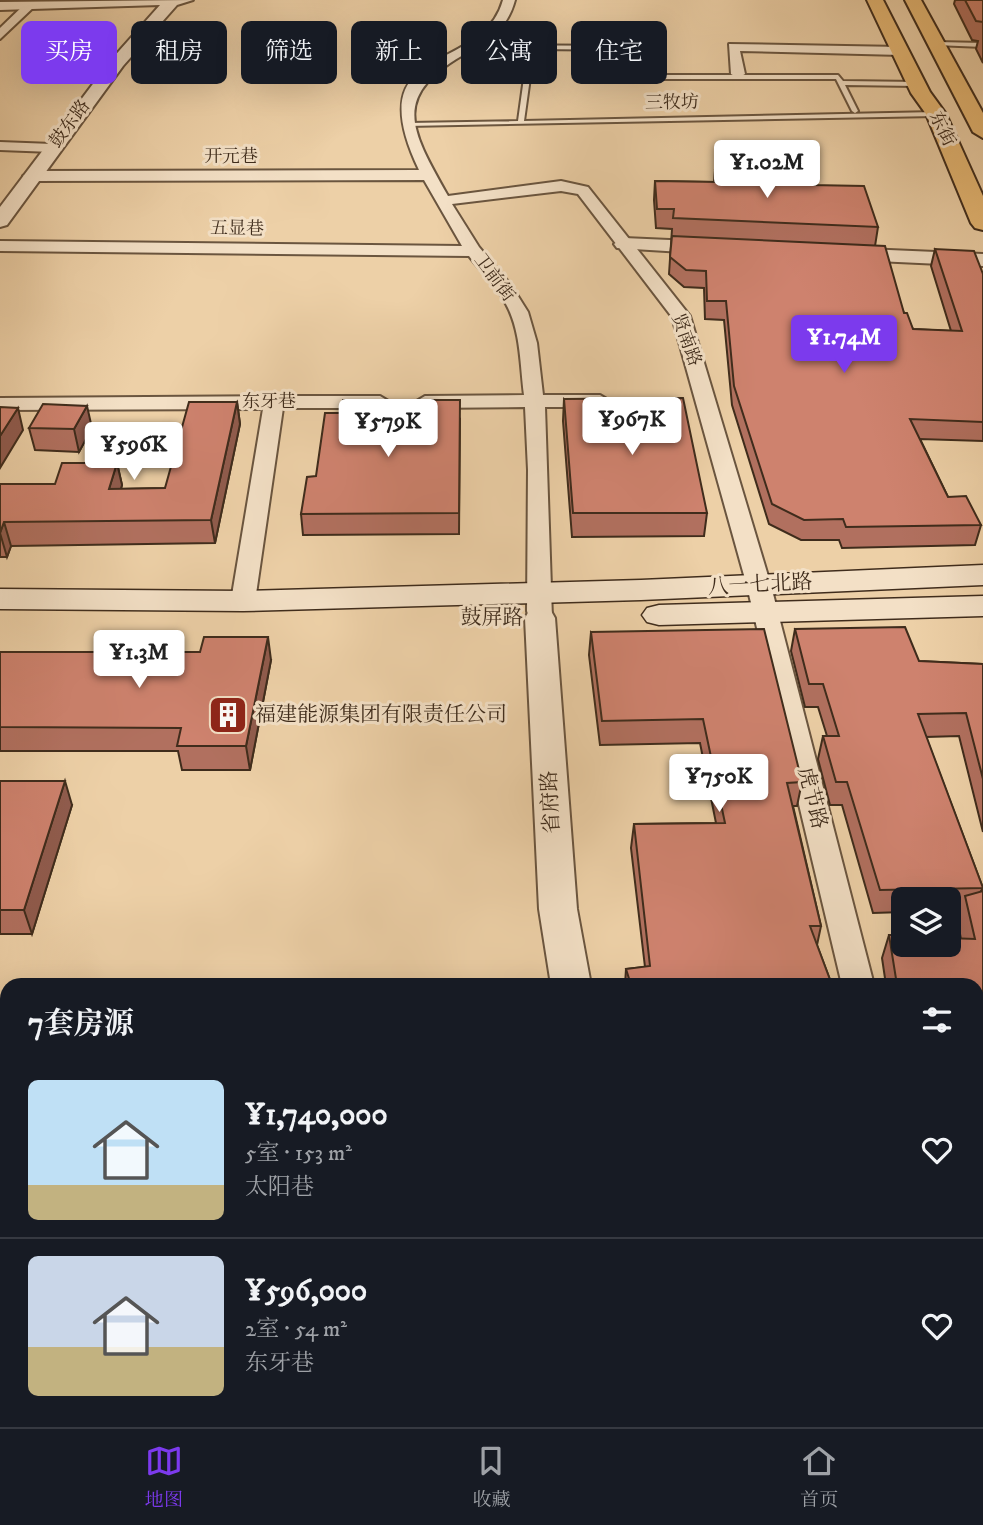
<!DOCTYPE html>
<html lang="zh">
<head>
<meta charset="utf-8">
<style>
  body { margin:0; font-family:"IM FELL DW Pica","Noto Serif SC",serif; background:#20242c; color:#f1f3f6; height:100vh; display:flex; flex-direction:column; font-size:26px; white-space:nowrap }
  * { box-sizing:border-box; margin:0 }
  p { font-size:23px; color:#9ea1a6 }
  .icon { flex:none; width:38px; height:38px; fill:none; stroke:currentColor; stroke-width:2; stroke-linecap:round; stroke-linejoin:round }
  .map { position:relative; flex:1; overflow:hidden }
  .side { position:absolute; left:0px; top:978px; width:984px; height:450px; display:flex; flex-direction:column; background:#171b24; border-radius:21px 21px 0 0; box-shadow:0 7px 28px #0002 }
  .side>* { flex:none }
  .top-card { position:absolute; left:21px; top:21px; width:942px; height:63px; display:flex; gap:14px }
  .tools { position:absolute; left:891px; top:887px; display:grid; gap:14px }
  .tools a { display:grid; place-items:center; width:70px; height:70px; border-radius:10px; background:#171b24; box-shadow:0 7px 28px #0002; font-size:35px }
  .price { position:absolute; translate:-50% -60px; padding:0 16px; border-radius:7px; background:#fff; color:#222; font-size:23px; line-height:46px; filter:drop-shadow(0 2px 4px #0008) }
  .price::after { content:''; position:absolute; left:50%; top:42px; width:21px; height:16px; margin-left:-10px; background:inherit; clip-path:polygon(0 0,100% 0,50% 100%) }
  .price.active { background:#7c3aed; color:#fff }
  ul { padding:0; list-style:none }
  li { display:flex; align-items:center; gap:21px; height:175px; padding:0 28px }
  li+li { border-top:2px solid #363941 }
  li span { display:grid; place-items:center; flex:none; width:196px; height:140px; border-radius:10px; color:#555 }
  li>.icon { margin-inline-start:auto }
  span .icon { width:84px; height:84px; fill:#fffc; stroke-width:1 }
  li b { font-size:30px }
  h2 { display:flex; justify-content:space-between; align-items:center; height:84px; padding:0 28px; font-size:30px }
  .pill { padding:0 24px; border-radius:10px; background:#171b24; box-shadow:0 7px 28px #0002; font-size:24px; line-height:63px }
  .pill.active { background:#7c3aed; color:#fff }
  .tabs { display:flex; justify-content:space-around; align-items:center; height:98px; border-top:2px solid #363941; background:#171b24; font-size:19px; color:#9ea1a6 }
  .tabs a { display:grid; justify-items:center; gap:4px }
  .tabs .active { color:#7c3aed }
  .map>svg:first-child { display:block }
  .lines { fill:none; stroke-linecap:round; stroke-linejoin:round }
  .service-casing { stroke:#6a553f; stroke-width:4 }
  .minor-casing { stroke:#6a553f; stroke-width:4 }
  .tertiary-casing { stroke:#6a553f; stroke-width:4 }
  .secondary-casing { stroke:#3f2c1c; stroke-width:3 }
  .primary-casing { stroke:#3f2c1c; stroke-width:4 }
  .service { fill:#f3e0c6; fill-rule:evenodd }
  .minor { fill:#f3e0c6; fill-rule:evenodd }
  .tertiary { fill:#f3e0c6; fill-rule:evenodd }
  .secondary { fill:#f3e0c6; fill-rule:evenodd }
  .primary { fill:#e6b874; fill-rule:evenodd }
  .wall { fill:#b1705f; stroke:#3f2c1c; stroke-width:2 }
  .shaded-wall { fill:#905b4d; stroke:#3f2c1c; stroke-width:2 }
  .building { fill:#ce826e; stroke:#3f2c1c; stroke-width:2 }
  .labels { text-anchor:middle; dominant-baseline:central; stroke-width:6; stroke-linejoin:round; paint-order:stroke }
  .far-street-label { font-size:18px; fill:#3f2c1c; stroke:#f3e0c6 }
  .street-label { font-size:21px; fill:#3f2c1c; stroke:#f3e0c6 }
  .poi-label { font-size:21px; fill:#3f2c1c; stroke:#f3e0c6; text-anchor:start }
</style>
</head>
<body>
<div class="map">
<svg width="983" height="1427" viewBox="0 0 983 1427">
  <rect width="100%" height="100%" fill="#edd0a7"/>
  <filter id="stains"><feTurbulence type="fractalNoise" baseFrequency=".00286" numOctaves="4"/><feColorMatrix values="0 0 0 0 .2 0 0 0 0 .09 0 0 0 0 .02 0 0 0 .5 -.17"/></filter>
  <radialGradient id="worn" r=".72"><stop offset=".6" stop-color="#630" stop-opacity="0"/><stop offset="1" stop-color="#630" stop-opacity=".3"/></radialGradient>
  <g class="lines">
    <g class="service-casing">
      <g id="service">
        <path d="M937,42l46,1v4l-48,-2z"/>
        <path d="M464,45l176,1 3,2 3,27h192l5,6 74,1 3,2 -3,2 -72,-1 13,26 -3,2 -3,-2 -16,-32h-193l-3,-2 -3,-27 -103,-1 -10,72 412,-9 3,2 -3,2 -529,10v-2l2,-1 109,-2 10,-72 -66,-1z"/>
      </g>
    </g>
    <g class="minor-casing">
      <g id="minor">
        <path d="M503,0h12c-7,26 -22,38 -45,51 -80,44 -61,76 -22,145l113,-15 27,6 102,129 81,270 103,399h-32l-95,-399 -75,-269 -94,-123 -17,-3 -109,13 27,43 32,38 17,27 9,31 6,52h57l10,6 -10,6h-55l7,211 -3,5h-18l-4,-12 1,-141 -3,-63 -100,1 -10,-6 10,-6 99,-1c-4,-30 -3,-64 -18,-91 -9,-18 -25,-32 -37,-48l-469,-5v-10l462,5 -38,-66 -393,1 -8,-5 8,-5 388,-1c-63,-132 63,-93 84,-170z"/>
        <path d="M26,3l10,2 -36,34v-11z"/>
        <path d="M729,44l172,3 6,4 -6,4 -161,-4 5,23 -7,4 -7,-4z"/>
        <path d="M0,142l52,2 7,4 -7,4 -52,-2z"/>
        <path d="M274,396h106l10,6 -10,6h-97l-28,193 -4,5h-16l-4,-5 32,-192 -263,1v-12z"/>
        <path d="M976,1315l7,2v56l-7,-3z"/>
      </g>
    </g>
    <g class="tertiary-casing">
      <g id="tertiary">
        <path d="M193,0l-16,5 -54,61 -116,159 -7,2v-20l111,-147 49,-55 -160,5v-8z"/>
        <path d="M624,238l91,4 11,6 -11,6 -98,-6 -3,-4z"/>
        <path d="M842,248l141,6v12l-149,-7 -3,-5z"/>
        <path d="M540,608l11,3 4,7 22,291 14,76h-40l-12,-76 -14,-291 4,-7z"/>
        <path d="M623,1421h52l1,6h-52z"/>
      </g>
    </g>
    <g class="secondary-casing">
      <g id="secondary">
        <path d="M983,565v20l-342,15 -398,11 -243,-2v-20l243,2 398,-11z"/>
        <path d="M983,596v20l-324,9 -12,-3 -5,-7 5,-7 12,-3z"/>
      </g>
    </g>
    <g class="primary-casing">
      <g id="primary">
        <path d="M867,0h16l47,92 16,22 37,82v34l-8,-2 -4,-5 -45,-109 -15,-21z"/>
        <path d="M905,0h16l62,113v25l-10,-6z"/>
      </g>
    </g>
    <use href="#service" class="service"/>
    <use href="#minor" class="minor"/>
    <use href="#tertiary" class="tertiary"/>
    <use href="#secondary" class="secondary"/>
    <use href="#primary" class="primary"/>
  </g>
  <g class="wall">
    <path d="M955,0h28v63l-7,-14 2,-8 -6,-1 -18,-36z"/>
    <path d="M715,170l96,15 67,42 -3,19 29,67 9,16 38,2 -20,-65 4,-17 48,25v167l-63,-2 28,58 33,28 -6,20 -133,3 -3,-8h-38l-32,-16 -37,-119 -8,-85 -19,-1 -1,-31 -20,-1 -15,-13 3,-45 -16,-1 -2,-28 1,-19 59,1z"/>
    <path d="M564,399l143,114 -3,23 -132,1 -9,-116z"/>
    <path d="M237,402l3,22 -25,119 -204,3 -4,11h-7v-73h55l62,-21 5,22 -1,4 44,-1z"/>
    <path d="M460,419l-1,115 -156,1 -2,-21 15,-38z"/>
    <path d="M29,428h63l-13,24 -44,-2z"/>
    <path d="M795,629l124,32 64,3v168l-24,-96 -33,1 57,151 -2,3h2v390l-7,-20v-276h-90l-4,-27 7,-23 72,4 -4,-20 2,-8h-11v-11h-45v12l-30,1 -31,-108h-12l-12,-46 5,-23h4l-9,-29h-13l-14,-56z"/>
    <path d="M591,632l211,150 -5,24h-4l28,120 -4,19 15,40h-207l1,-16 19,-2 -14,-119 3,-24 82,-1 -16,-80 -100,2 -11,-90z"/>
    <path d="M0,652l271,8 -21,110h-68l-4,-19h-178z"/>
    <path d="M0,781l72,24 -40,129h-32z"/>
    <rect x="0" y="1031" width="7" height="195"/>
    <rect x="0" y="1255" width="7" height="89"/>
    <path d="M485,1421h85l-1,6h-84z"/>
    <path d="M732,1421h88l2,6h-89z"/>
    <path d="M885,1421h91l7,6h-96z"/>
  </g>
  <g class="shaded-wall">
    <path d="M237,402l3,22 -25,119 -4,-23z"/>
    <path d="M87,406l5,22 -13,24 -5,-23z"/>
    <path d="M18,408l5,22 -23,38v-32z"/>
    <path d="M117,463l5,22 -8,27 -5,-23z"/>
    <path d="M4,522l7,24 -4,11 -7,-24z"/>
    <path d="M268,637l3,23 -21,110 -4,-24z"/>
    <path d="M65,781l7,24 -40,129 -8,-24z"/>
    <path d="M386,1421h3l-1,6h-3z"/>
  </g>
  <g class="building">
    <path d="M965,0h18v22l-7,-1z"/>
    <path d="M715,170l92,2 4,13 53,1 14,41 -205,-9 1,-9h-17l-2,-28 62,1z"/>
    <path d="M672,236l213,10 19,67h3l6,16 49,2 -27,-82 39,2 9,23v148l-73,-3 38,78 18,-1 15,29 -135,2 -3,-8 -39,1 -32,-16 -38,-118 -8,-85h-19l-1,-30 -20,-1 -16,-13z"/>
    <path d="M683,398l24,115h-134l-9,-114z"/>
    <path d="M343,400h117l-1,113 -158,1 6,-37 9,-1 9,-63h17z"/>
    <path d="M189,402h48l-26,118 -207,2 -4,11v-49h55l7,-21h55l-8,26 56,-1z"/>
    <path d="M43,404l44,2 -13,23 -45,-1z"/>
    <path d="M0,407l18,1 -18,28z"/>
    <path d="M905,627l14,34 64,3v115l-17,-66 -48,1 65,174 -103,2 -33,-108h-11l-13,-46h16l-16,-52h-14l-14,-55z"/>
    <path d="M764,629l38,153 -15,1 34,143h-11l22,59h-201l-5,-16 24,-3 -16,-142 91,-1 -22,-104 -101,2 -11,-89z"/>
    <path d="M204,637h64l-22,109h-69l4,-18 -181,-1v-75h200z"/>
    <path d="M0,781h65l-41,129h-24z"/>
    <path d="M983,891v338l-7,-20v-224h-79l-8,-50h14v10h45v-7l27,1 -10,-43z"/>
    <path d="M503,983l1,2h-20z"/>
    <path d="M0,1031h7v171l-7,1z"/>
    <rect x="0" y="1255" width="7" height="74"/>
    <path d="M976,1389l7,17v21h-80l-2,-6h75z"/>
    <path d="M0,1416h7v5h148l-1,6h-154z"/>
    <path d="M288,1421h98l-1,6h-98z"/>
    <path d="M487,1421h44l-43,5z"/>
    <path d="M743,1421h77l2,6h-77z"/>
  </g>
  <defs>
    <g id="building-square" transform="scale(2.0125)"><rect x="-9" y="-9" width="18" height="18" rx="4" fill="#8f2418" stroke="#f3e0c6"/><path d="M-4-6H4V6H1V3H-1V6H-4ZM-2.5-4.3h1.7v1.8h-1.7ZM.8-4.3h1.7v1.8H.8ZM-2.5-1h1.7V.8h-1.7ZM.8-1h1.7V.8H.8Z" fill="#fff"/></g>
  </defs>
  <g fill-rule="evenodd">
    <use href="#building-square" x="228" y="715"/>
  </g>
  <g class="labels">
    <g class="far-street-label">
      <text transform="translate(672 103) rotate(-1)">三牧坊</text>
      <text transform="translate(70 124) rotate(-53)">鼓东路</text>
      <text transform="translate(942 129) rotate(64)">东街</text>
      <text x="231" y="157">开元巷</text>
      <text transform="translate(237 229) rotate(1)">五显巷</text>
      <text transform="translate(494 278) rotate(53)">卫前街</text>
      <text transform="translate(686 340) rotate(70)">贤南路</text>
      <text x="269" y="402">东牙巷</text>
    </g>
    <g class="street-label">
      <text transform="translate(760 585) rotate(-3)">八一七北路</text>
      <text x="492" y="618">鼓屏路</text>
      <text transform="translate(812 798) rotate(76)">虎节路</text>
      <text transform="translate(551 802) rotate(-93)">省府路</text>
    </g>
    <g class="poi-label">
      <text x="255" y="715">福建能源集团有限责任公司</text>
    </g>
  </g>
  <rect width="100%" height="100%" filter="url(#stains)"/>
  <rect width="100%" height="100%" fill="url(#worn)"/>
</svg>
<div class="tools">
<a><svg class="icon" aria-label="layers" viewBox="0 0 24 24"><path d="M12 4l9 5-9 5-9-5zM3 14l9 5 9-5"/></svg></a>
</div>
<b class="price" style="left:767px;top:200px">¥1.02M</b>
<b class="price active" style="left:844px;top:375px">¥1.74M</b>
<b class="price" style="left:632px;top:457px">¥967K</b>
<b class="price" style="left:388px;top:459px">¥579K</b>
<b class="price" style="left:134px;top:482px">¥596K</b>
<b class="price" style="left:139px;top:690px">¥1.3M</b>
<b class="price" style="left:719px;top:814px">¥750K</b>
<div class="top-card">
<a class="pill active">买房</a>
<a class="pill">租房</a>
<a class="pill">筛选</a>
<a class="pill">新上</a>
<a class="pill">公寓</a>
<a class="pill">住宅</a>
</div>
<section class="side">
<h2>7套房源<svg class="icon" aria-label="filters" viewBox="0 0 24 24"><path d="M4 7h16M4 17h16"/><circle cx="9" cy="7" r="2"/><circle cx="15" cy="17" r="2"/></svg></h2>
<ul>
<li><span style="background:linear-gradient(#bfe0f5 75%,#c2b280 0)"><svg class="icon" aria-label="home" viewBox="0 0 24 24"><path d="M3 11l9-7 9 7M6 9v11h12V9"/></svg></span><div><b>¥1,740,000</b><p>5室 · 153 m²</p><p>太阳巷</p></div><svg class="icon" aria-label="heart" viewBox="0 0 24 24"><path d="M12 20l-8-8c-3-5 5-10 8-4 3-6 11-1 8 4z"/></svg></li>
<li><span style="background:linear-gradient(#c9d6e8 65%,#c2b280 0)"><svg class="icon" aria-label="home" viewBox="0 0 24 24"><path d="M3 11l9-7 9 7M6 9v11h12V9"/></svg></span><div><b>¥596,000</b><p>2室 · 54 m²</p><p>东牙巷</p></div><svg class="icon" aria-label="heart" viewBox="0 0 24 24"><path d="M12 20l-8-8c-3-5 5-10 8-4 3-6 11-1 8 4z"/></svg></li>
</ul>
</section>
</div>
<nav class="tabs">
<a class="active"><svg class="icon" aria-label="map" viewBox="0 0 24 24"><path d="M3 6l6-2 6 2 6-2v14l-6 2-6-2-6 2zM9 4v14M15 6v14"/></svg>地图</a>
<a><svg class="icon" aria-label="saved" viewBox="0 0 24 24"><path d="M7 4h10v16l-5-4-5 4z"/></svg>收藏</a>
<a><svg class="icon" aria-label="home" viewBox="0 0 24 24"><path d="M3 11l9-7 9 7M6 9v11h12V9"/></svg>首页</a>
</nav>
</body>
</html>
